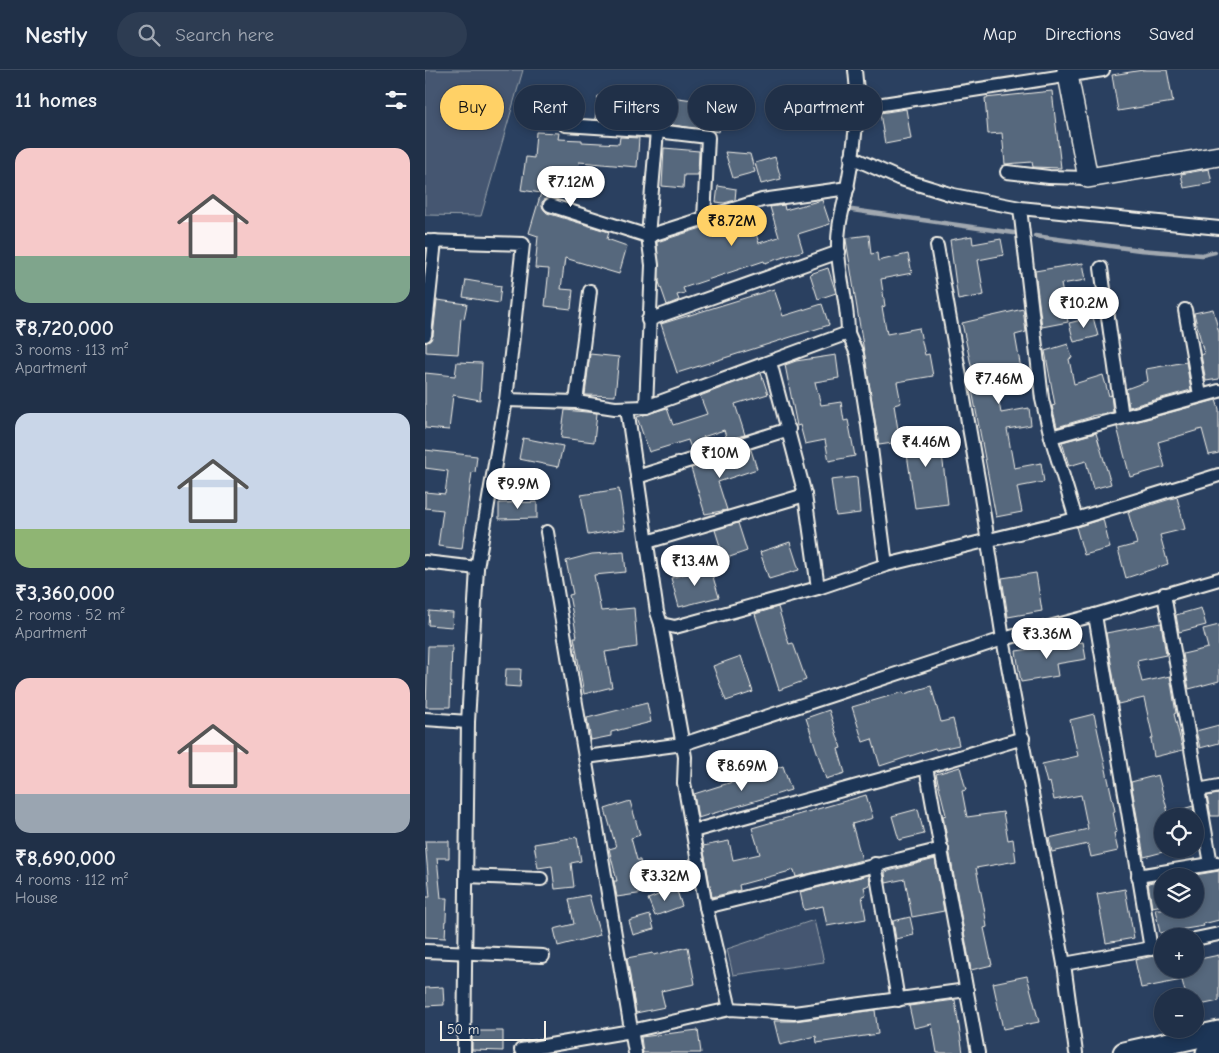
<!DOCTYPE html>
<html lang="en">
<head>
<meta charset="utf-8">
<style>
  body { margin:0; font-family:"Comic Neue",sans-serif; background:#2d3c52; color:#f1f3f6; height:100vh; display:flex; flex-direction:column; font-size:19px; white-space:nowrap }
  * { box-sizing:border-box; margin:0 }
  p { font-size:16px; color:#a2a9b4 }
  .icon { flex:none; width:28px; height:28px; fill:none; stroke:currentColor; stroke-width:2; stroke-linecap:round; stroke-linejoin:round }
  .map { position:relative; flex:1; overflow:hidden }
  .drawer { display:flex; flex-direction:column; background:#203048; width:425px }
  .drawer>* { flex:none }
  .hud { position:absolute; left:15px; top:15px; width:475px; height:45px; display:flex; gap:10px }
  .tools { position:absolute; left:729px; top:738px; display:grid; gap:10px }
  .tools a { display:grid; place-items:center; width:50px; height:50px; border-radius:50%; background:#203048; box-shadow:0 2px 8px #0003,0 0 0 1px #3d4b60; font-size:25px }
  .scale { position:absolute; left:15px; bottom:12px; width:106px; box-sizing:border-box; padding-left:5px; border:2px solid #f4f1e8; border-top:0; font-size:14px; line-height:18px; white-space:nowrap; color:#f4f1e8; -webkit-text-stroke:4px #1d3557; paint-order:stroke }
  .price { position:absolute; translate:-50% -42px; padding:0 11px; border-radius:18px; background:#fff; color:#222; font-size:16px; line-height:32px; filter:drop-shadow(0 1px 2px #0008) }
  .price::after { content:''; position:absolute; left:50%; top:30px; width:15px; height:11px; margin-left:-8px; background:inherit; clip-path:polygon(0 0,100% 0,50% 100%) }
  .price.current { background:#ffd166; color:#111 }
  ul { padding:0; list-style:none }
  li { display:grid; align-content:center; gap:10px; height:265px; padding:0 15px }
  li span { display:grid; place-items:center; height:155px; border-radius:15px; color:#555 }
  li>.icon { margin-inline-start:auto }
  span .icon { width:90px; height:90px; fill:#fffc; stroke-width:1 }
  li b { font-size:21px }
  h2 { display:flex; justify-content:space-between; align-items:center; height:60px; padding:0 15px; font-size:21px }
  .tag { padding:0 18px; border-radius:22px; background:#203048; box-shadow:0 2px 8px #0003,0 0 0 1px #3d4b60; font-size:18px; line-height:45px }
  .tag.current { background:#ffd166; color:#111 }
  header { display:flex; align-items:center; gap:30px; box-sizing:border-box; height:70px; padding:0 25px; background:#203048; border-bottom:1px solid #3d4b60 }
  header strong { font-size:24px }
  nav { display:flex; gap:28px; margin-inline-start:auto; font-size:18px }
  .search { width:350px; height:45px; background:#2d3c52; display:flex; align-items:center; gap:12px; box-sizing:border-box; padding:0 18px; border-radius:28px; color:#a2a9b4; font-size:19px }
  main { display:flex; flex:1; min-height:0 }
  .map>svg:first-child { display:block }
  .green { fill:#445771; stroke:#9ca4ac }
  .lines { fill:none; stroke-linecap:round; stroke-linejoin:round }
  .stream { stroke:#a1a8b0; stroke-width:4.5 }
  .building { fill:#56677d; stroke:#f4f1e8 }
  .street-casing { stroke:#f4f1e8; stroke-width:16 }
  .secondary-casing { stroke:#f4f1e8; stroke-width:22 }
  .primary-casing { stroke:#f4f1e8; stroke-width:25 }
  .street { stroke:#1d3557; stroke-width:12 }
  .secondary { stroke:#1d3557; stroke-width:19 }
  .primary { stroke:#1d3557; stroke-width:21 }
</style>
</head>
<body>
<header>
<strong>Nestly</strong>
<div class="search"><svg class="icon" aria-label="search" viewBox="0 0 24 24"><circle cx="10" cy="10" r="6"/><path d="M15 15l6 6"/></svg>Search here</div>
<nav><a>Map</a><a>Directions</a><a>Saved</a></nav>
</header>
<main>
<section class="drawer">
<h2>11 homes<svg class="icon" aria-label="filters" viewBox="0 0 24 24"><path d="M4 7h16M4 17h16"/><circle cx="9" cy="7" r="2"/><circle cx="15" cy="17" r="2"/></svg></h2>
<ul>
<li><span style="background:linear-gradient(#f6c9c9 70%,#7fa58c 0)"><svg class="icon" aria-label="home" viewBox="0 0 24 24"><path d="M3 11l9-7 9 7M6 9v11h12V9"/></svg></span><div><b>₹8,720,000</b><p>3 rooms · 113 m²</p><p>Apartment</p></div></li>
<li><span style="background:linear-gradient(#c9d6e8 75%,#8fb573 0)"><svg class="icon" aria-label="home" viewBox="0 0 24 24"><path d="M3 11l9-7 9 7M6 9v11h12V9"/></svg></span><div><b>₹3,360,000</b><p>2 rooms · 52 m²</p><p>Apartment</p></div></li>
<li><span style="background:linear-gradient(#f6c9c9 75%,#9aa5b1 0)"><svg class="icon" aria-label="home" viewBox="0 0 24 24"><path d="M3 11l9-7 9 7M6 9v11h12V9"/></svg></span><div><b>₹8,690,000</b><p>4 rooms · 112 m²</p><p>House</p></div></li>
</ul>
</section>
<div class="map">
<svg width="794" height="983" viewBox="0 0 794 983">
  <rect width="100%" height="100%" fill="#2a4060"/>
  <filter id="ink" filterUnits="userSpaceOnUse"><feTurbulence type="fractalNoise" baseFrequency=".02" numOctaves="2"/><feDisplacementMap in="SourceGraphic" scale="10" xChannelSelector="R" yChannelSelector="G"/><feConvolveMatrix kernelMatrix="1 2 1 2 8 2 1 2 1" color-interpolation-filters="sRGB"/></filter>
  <g filter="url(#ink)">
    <g class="green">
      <path d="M0,0h98l-42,146 -56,-1z"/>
      <path d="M389,850l10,42 -91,13 -6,-26z"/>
    </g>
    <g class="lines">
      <g class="stream">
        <path d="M427,140l162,23"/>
        <path d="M610,166l105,14 62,5 13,-3"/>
      </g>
    </g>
    <g class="building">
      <path d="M718,0h24l6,32 -55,9 -6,-36z"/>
      <path d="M627,21l9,77 -28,-1 -1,-5 -27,2 -3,-31 -14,1 -3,-36z"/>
      <path d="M189,23l48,6 1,-3 61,8 -5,28 -78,-12v2l-46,-3 3,-23 16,3z"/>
      <path d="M481,39l5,30 -26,5 -5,-31z"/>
      <path d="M111,62l23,1 -1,6 24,1v2l37,2 1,-7 19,1 -2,29 -58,-5 -5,36 -17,-2v3l-9,-2 -6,5v5l5,6 62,19 -2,7 20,7 -8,28 -54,-16 -4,31 12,1 -2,19 -26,-3 4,-37 -14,-1 3,-32 -9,-3 12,-40 -20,-3 5,-33 8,1z"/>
      <path d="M239,78l35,3 -1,24h-14l-1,13 -21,-2z"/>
      <path d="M300,82l25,2 5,18 -22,6z"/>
      <path d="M350,87l6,22 -20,5 -6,-21z"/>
      <path d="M784,99l3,14 -28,5 -3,-14z"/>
      <path d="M293,116l18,3 -1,11 -11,3 -8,-1z"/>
      <path d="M397,130l8,24 -32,10 5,17 -38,12 -1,-2 -81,27 2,5 -8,2 2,5 -12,5 -8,-23 -2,-40 92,-29 10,30 20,-6 -9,-30 14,-2 1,5z"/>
      <path d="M444,165l2,19 6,-1 1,8 30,-7 4,19 -31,6 4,27 -3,1 5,27 32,-6 6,27 4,-1 4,22 -36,6 4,21 -7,2 6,37 -21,3 -33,-205v-2z"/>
      <path d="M547,166l1,8 28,-5 3,16 -26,5 6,35 -26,5 -8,-60z"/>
      <path d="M658,193l3,17 -25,4 7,38 -26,5 -7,-56z"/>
      <path d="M403,198l8,25 -18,6 -8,-25z"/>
      <path d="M41,210l35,6 -2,17 -36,-6z"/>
      <path d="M349,219l9,27 39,-12 7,21 -152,48 -16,-49z"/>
      <path d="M12,230l30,4 -3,15 -3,-1 -3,36 -32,-2v-9l7,-7z"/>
      <path d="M598,239l3,23 -11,3 6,34 -23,4 3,18 -4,1 4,21 28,-5 2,17 -24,4 7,39 27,-5 3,19 -27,5 5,25 -26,5 -26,-138h4l-12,-56z"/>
      <path d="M788,239l6,24v46l-13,2 -5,-26 3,-1 -10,-41z"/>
      <path d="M668,247l5,19 -24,6 -5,-19z"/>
      <path d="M643,274l4,14 -3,1 5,25 29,-9 6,21 2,-1 2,17 -22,4v1l-34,10 -5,-21 3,-1 -10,-54z"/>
      <path d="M165,284l29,3 -4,39 -30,-1z"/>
      <path d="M411,285l3,23 -24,4 6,23 20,-3 3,19 4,-1 7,36 -26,5 -4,-21 -20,4 -5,-19 -3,1 -12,-61 11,-4z"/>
      <path d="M32,292l25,1 -2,37 -27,-5 -4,35 -24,-2v-55l30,3z"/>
      <path d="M761,292l5,28 -62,17 -3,-18 22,-8 -2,-12z"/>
      <path d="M336,303l7,21 -33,10 10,31 -18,5 -3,-10 -21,7 3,10 -14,4 -4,-11 -39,12 -12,-35 30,-9 6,17 34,-11 -7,-18z"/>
      <path d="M791,330l3,9v44l-10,2 -7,-26 -30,9 -14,4 7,25 -35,10 -13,-50z"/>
      <path d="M140,340l32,3 -3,29 -33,-4z"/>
      <path d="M514,359l9,75 -33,4 -11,-74z"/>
      <path d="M671,363l15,51 -18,5 -7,-28 -17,5 -7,-24z"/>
      <path d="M98,368l40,8 -5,21 -39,-8z"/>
      <path d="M0,380l52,6 -2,17 -3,-1 -10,77 -24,-3 5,-36 -18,-2v-16l20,2 3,-23 -23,-3z"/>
      <path d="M326,380l6,19 -39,13 9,28 -22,4 -14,-46z"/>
      <path d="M432,407l3,36 -24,3 -5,-36z"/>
      <path d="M194,419l6,40 -37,6 -7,-40z"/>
      <path d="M752,427l8,32 -25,6 8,29 -42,14 -8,-29 19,-5 -9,-32z"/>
      <path d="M112,432v16l-38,1v-16z"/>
      <path d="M678,449l7,29 -26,7 -8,-28z"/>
      <path d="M313,453l9,28 -23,8 -9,-29z"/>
      <path d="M365,472l9,28 -30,9 -9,-27z"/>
      <path d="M199,482l2,20 -32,3 7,36 33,-3 3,39 -32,5 7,35 -28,7 -10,-57h3l-8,-42 4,-1 -7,-33 26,-7z"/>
      <path d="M285,497l9,30 -40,10 -8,-29z"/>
      <path d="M611,503l6,38 -34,6 -6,-39z"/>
      <path d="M353,537l11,37 4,-1 13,37 -27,10 -24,-76z"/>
      <path d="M776,538l5,17 -27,7 -3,-17z"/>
      <path d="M4,541l24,2 -1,14 -24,-2z"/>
      <path d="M736,553l5,32 -29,6 5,21 28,-6 6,37 -2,1 9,36 -29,7 -3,-18 2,-1 -9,-40 -26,6 -12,-71z"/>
      <path d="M794,555v56l-30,8 -6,-35 25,-6 -5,-19z"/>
      <path d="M658,572l3,17 -30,5 2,12 -37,6 -5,-31z"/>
      <path d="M3,576h24l-2,61h-24z"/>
      <path d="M316,586l12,36 -27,9 -13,-35z"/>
      <path d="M81,599h15l-1,18 -15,-1z"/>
      <path d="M506,616l10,36 12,-3 6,26 -23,5 -1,-2 -55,18 -8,-27 -9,3 -11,-35 51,-15 1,2z"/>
      <path d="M222,633l4,19 -40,10v4l-20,4 -4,-22z"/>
      <path d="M404,640l12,38 -3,1 7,24 -19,6 -20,-61z"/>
      <path d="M669,644l21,97 -2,1 4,20 -3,1 4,18 -27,6 -3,-13 -36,8 -3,-14 39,-9 -7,-34 -27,5 -4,-18 -3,1 -5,-19 36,-8 -8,-36z"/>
      <path d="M794,655v18l-19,5 -4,-17z"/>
      <path d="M358,696l8,24 -93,28 -4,-24z"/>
      <path d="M535,697l6,23 -4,1 5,26 36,-5 5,28 5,-1 3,22 -40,7 8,39 3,20 -3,1 8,37 -21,5 -28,-154 3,-1 -10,-41z"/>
      <path d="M733,705l11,41h-6v36l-19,5 -13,-75z"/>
      <path d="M794,724v22h-8l-4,-20z"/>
      <path d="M441,725l7,23 -21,6 10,36 -66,17 -2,-7 -55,15 1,5 -28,7 -9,-51 26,-5 4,19 27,-6 -8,-26z"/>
      <path d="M205,731l10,34 -9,3 6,22h3l4,33 -27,4 -3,-16h3l-8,-32 7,-2 -11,-38z"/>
      <path d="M768,736l1,10h-24v-3z"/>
      <path d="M493,739l6,25 -25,6 -7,-24z"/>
      <path d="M152,767l4,24 -10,2 3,24 -19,2 -3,-23 -14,2 -4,-24z"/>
      <path d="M0,771h24v17h-12l4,40h6l-2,40 -20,-1v-40h5z"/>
      <path d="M510,789l9,52 -32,6 -7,-38 -19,4 -1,-11z"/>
      <path d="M794,801v49l-16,4 1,2 -44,7 -5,-24h40v-34z"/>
      <path d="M444,805l1,10 -6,2 2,8 -4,1 4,23 -39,7 -4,-20 -19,4 -4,-18z"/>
      <path d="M738,810v25l-11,2 -4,-24z"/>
      <path d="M251,818l6,18 -27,10 -7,-17z"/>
      <path d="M700,819l9,49 -28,5 -9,-49z"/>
      <path d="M164,825l11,40 -42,11 -4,-17 20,-5 -5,-25z"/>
      <path d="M225,845l4,14 -21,6 -4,-14z"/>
      <path d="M485,847l4,18 -18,4 -3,-18z"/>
      <path d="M263,877l7,37 -34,7 4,16 -29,6 -9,-55 26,-5 1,2z"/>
      <path d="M738,884v15h32v-9l24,-5v46l-24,5v-10h-9l-4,-16 -41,8 -6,-28z"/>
      <path d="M602,906l12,46 -36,7 -10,-46z"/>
      <path d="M18,917l1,18 -19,1v-18z"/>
      <path d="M530,930l8,53h-26l-5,-29 -18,4 -5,-22z"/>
      <path d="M450,940l3,24 -61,9 -1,-7 -36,9 -6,-24h21z"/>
      <path d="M273,960l3,23h-58l-2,-16z"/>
      <path d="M47,961h31v20l-31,-1z"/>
    </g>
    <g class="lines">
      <g class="street-casing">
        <g id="street">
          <path d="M370,31l42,8 20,-1 246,-38"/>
          <path d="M140,55l92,6 51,6 -4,82"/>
          <path d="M426,87l47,21 55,17 67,13 199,20"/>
          <path d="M582,102l42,5 39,1"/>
          <path d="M125,135l98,31 114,-36 86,-12"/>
          <path d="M595,138l22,191 9,38 25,82"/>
          <path d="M0,171l98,3 -17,156 -29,168 -9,154 -4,331"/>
          <path d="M512,176l42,238 24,155 61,325 12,89"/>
          <path d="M676,198l21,149"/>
          <path d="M760,240l15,85"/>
          <path d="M223,250l191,-68"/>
          <path d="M423,263l9,21 11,71 18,140"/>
          <path d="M0,265l10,-94"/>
          <path d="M345,292l35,133 13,93"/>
          <path d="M81,330l70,2 39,6 31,-1 202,-74c0,-35 -14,-70 -9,-104 1,-13 6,-27 8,-41 7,-38 13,-80 8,-118"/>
          <path d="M151,332l14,-111"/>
          <path d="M221,337l6,-142 -4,-29 9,-105"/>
          <path d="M202,338l30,204 4,12 14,3 143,-39 68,-23 190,-46 143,-44"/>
          <path d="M626,367l168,-46"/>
          <path d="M212,407l152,-48"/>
          <path d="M122,462l88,521"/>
          <path d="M222,472l158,-47"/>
          <path d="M0,492l52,6"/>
          <path d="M739,524l47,270"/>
          <path d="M670,545l56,334"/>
          <path d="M236,554l24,133 -1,26 22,124 24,102"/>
          <path d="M0,649l43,3"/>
          <path d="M161,687l97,-13 320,-105 92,-24 124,-36"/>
          <path d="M773,720l21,-4"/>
          <path d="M268,761l233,-64"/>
          <path d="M450,794l23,136"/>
          <path d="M41,806l75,3"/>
          <path d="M713,806l79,-13"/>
          <path d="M281,837l236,-58"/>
          <path d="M770,869l24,-5"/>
          <path d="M0,881l118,5"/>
          <path d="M639,894l99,-18"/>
          <path d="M96,980l110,-19 99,-22 64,4 173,-23"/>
          <path d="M553,983l-52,-286 97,-29"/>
        </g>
      </g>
      <g class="secondary-casing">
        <path id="secondary" d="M642,0l21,108 131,-22"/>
      </g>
      <g class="primary-casing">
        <g id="primary">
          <path d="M699,983l95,-21"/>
          <path d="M782,983l12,-3"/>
        </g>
      </g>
      <use href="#street" class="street"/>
      <use href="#secondary" class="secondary"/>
      <use href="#primary" class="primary"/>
    </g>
  </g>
</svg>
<div class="tools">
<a><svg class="icon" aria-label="locate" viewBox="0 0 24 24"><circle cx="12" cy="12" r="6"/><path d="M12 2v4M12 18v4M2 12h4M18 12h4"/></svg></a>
<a><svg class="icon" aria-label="layers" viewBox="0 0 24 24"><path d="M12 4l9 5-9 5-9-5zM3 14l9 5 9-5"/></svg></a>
<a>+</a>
<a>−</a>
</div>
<div class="scale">50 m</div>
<b class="price" style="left:146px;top:138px">₹7.12M</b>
<b class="price current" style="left:307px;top:177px">₹8.72M</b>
<b class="price" style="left:659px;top:259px">₹10.2M</b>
<b class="price" style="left:574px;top:335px">₹7.46M</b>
<b class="price" style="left:501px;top:398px">₹4.46M</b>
<b class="price" style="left:295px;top:409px">₹10M</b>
<b class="price" style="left:93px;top:440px">₹9.9M</b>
<b class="price" style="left:270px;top:517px">₹13.4M</b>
<b class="price" style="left:622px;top:590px">₹3.36M</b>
<b class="price" style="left:317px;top:722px">₹8.69M</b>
<b class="price" style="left:240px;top:832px">₹3.32M</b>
<div class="hud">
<a class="tag current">Buy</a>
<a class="tag">Rent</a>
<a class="tag">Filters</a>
<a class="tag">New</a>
<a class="tag">Apartment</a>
</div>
</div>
</main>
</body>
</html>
